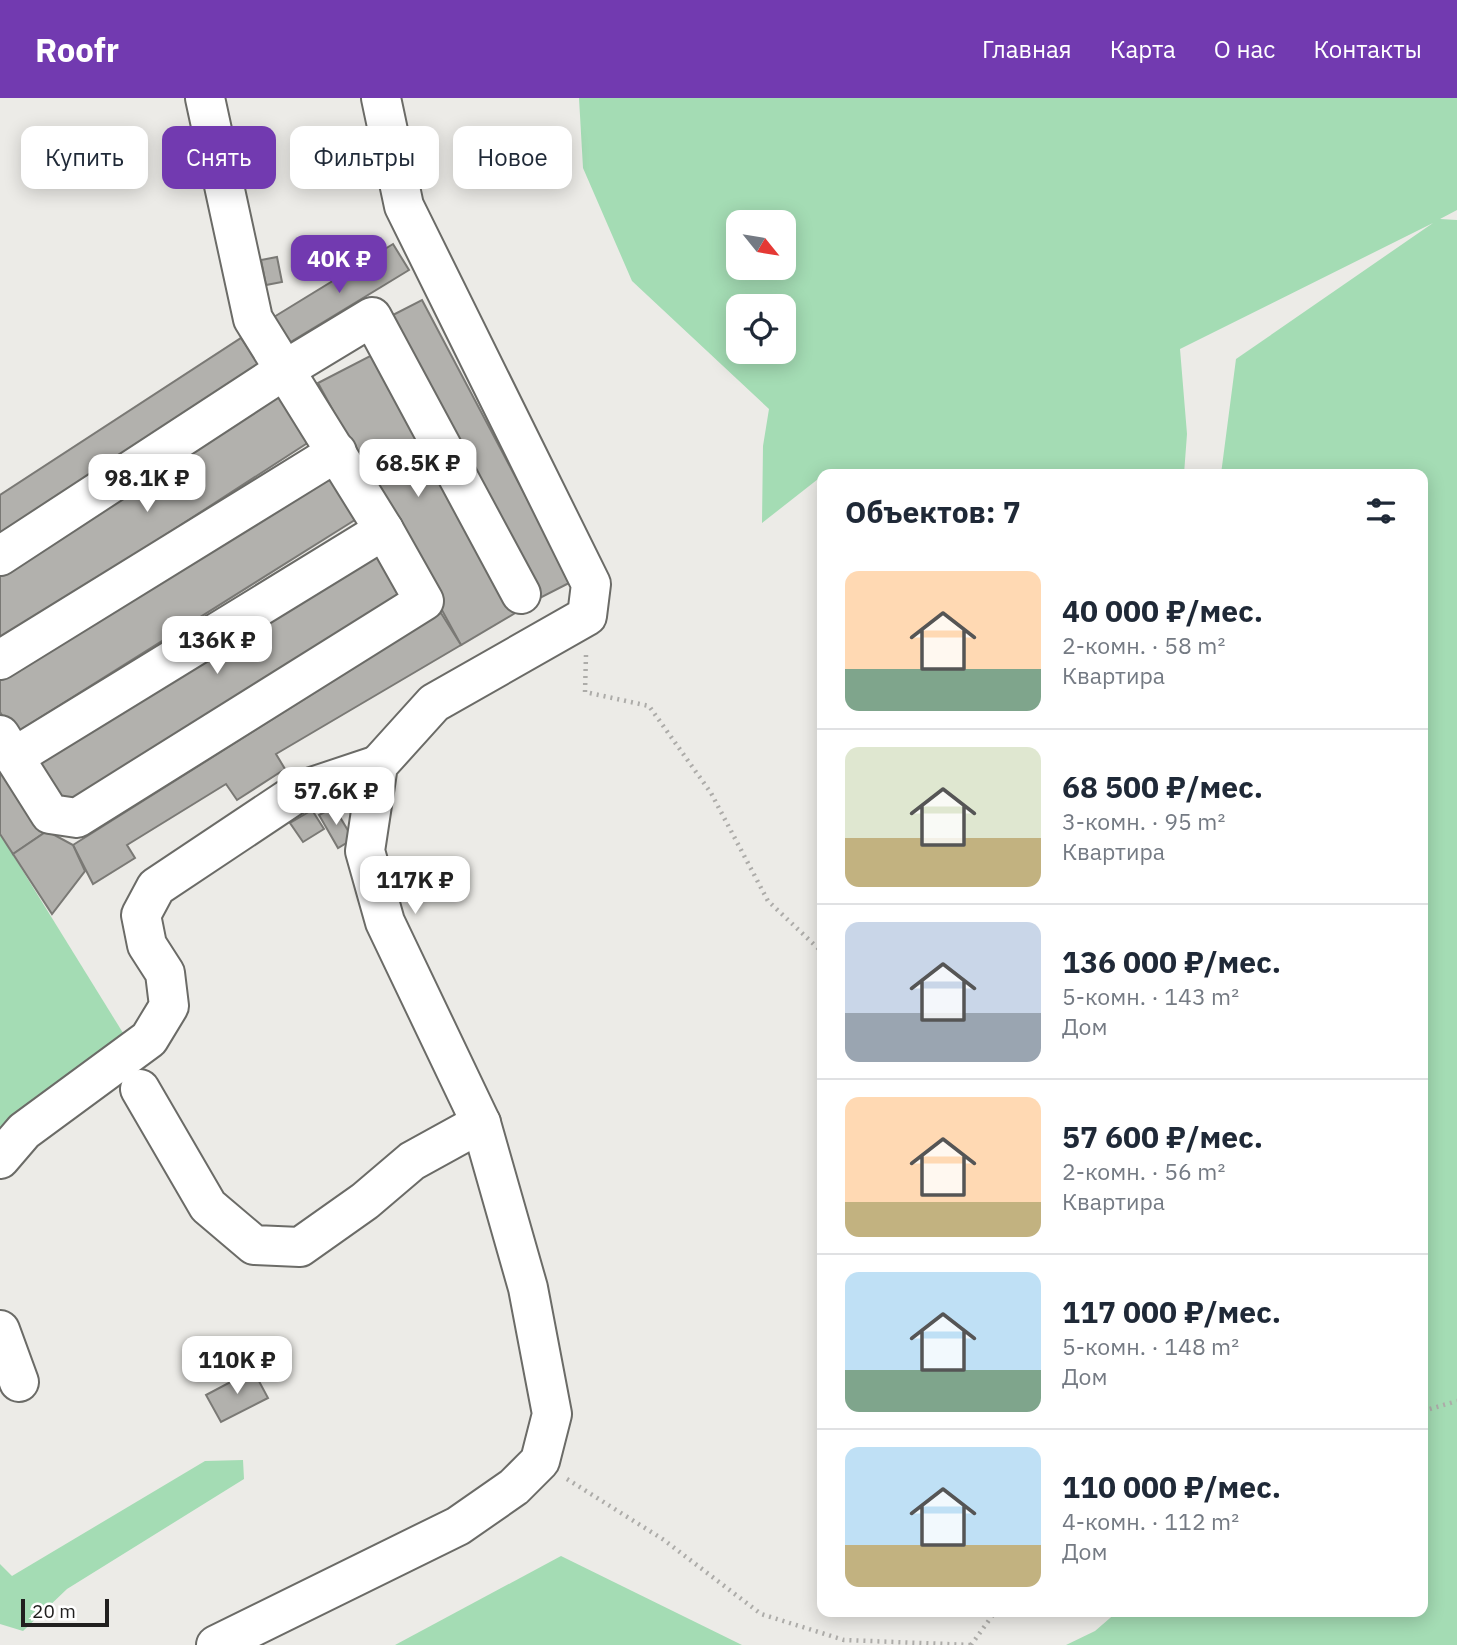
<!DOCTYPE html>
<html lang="ru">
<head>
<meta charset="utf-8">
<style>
  body { margin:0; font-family:"IBM Plex Sans",sans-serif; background:#f6f6f7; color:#1f2937; height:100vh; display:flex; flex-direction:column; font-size:26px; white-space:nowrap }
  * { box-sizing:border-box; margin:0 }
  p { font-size:23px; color:#747a83 }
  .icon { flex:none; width:38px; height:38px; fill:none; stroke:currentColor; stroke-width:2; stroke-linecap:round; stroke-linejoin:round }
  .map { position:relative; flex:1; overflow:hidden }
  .drawer { position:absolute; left:817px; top:371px; width:611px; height:1148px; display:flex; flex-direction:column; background:#fff; border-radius:14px; box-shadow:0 4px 18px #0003 }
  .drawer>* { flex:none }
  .hud { position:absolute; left:21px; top:28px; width:665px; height:63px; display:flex; gap:14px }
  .needle { width:46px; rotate:120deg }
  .controls { position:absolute; left:726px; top:112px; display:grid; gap:14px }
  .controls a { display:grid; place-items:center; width:70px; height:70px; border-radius:14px; background:#fff; box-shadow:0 4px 18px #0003; font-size:35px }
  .scale { position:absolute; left:21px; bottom:18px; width:88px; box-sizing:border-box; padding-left:7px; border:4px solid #21201f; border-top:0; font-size:19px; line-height:24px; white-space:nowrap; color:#21201f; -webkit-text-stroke:5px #fff; paint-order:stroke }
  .price { position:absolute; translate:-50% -60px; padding:0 16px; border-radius:14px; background:#fff; color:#222; font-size:23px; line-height:46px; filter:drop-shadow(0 2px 4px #0008) }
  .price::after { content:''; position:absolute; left:50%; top:42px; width:21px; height:16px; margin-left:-10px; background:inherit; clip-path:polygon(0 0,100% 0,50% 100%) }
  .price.selected { background:#723ab0; color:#fff }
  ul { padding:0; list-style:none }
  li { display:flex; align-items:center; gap:21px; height:175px; padding:0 28px }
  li+li { border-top:2px solid #e0e1e3 }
  li span { display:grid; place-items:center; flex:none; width:196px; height:140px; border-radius:14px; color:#555 }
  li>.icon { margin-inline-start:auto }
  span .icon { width:84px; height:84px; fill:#fffc; stroke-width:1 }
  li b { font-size:30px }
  h2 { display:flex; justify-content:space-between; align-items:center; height:84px; padding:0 28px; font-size:30px }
  .tag { padding:0 24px; border-radius:14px; background:#fff; box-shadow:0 4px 18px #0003; font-size:24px; line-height:63px }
  .tag.selected { background:#723ab0; color:#fff }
  header { display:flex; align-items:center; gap:42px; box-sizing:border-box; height:98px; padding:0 35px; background:#723ab0; color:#fff }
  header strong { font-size:33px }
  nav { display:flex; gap:38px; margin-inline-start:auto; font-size:24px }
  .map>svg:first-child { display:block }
  .green { fill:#a4dcb4; fill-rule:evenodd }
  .building { fill:#b2b1ad; stroke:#7a7975; stroke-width:2 }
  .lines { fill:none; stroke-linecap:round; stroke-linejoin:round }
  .minor-casing { stroke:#6b6b67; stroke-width:42 }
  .path { stroke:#adaca9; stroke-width:4.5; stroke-dasharray:2 5; stroke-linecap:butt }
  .minor { stroke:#fff; stroke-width:38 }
</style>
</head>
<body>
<header>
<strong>Roofr</strong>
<nav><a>Главная</a><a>Карта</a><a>О нас</a><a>Контакты</a></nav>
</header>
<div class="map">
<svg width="1457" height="1547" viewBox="0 0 1457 1547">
  <rect width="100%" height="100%" fill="#ecebe7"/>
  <g class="green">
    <path d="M579,0h878v112l-17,9 17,1v1425h-391l29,-14 22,-19h306v-1138h-202l15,-115 197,-136 -253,126 7,85 -3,40 -357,-2 -65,51 1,-77 6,-37 -137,-128 -49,-113zM784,124v46h-46v-46zM784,208v46h-46v-46z"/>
    <path d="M0,736l128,207 -128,98z"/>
    <path d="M243,1362l1,19 -177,110 -44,42 -23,-7v-60l12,12 193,-115z"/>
    <path d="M561,1458l181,89h-347z"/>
  </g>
  <g class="building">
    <path d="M393,146l16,26 -125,76 -15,-26z"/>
    <path d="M277,159l5,25 -16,3 -5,-25z"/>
    <path d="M422,202l149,282 -33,17 -149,-282z"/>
    <path d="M241,240l18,27 -259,168v-38z"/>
    <path d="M374,256l143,258 -56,33 -143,-262z"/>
    <path d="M279,297l30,47 -309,200v-67z"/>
    <path d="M329,372l29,48 -344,216 -14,-22v-35z"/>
    <path d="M371,449l29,47 -338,212 -29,-47z"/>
    <path d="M441,515l20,32 -185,109 9,15 -48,31 -11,-16 -99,61 8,13 -42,26 -20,-39z"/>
    <path d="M0,664l47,69 -34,23 -13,-20z"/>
    <path d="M334,709l19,32 -15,9 -19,-33z"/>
    <path d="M312,712l12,19 -21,13 -13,-19z"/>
    <path d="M47,733l26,14 12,26 -33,43 -39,-60z"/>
    <path d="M253,1272l15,28 -47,24 -15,-27z"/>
  </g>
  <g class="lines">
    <g class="minor-casing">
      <g id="minor">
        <path d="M0,458l286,-187 86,-52 149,277"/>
        <path d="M0,562l337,-208"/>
        <path d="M0,637l50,79 27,4 347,-217 -40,-71 -131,-211 -48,-221"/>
        <path d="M14,659l370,-227"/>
        <path d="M140,991l68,117 46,39 46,2 65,-46 47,-40 69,-38"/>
        <path d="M0,1061l24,-28 125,-92 20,-33 -4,-33 -18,-28 -6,-30 15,-28 144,-96 78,-26"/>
        <path d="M0,1232l19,52"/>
        <path d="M216,1547l242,-119 56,-39 26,-26 12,-47 -24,-126 -47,-165 -96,-201 -20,-71 13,-86 56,-62 153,-87 4,-32 -187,-378 -23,-108"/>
      </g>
    </g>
    <g class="path">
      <path d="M586,557l-1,37 64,14 62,87 57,108 54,51"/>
      <path d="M1423,1313l34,-10"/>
      <path d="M567,1381l97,61 97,74 83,26 127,5"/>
      <path d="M971,1547l24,-33"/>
    </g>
    <use href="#minor" class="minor"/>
  </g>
</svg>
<div class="controls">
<a><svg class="needle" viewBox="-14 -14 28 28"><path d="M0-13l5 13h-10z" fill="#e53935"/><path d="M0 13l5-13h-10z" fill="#747a83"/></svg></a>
<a><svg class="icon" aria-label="locate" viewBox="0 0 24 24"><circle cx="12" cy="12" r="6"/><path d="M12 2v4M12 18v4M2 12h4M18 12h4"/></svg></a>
</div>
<div class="scale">20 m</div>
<b class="price selected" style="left:339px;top:197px">40K ₽</b>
<b class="price" style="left:418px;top:401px">68.5K ₽</b>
<b class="price" style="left:147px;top:416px">98.1K ₽</b>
<b class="price" style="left:217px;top:578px">136K ₽</b>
<b class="price" style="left:336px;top:729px">57.6K ₽</b>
<b class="price" style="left:415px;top:818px">117K ₽</b>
<b class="price" style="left:237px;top:1298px">110K ₽</b>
<div class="hud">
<a class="tag">Купить</a>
<a class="tag selected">Снять</a>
<a class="tag">Фильтры</a>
<a class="tag">Новое</a>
</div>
<section class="drawer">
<h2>Объектов: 7<svg class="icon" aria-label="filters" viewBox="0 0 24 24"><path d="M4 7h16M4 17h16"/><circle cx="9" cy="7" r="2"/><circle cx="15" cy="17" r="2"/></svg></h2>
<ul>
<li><span style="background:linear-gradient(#ffd9b3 70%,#7fa58c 0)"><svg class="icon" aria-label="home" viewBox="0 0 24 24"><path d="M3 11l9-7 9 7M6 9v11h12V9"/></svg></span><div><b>40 000 ₽/мес.</b><p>2-комн. · 58 m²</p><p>Квартира</p></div></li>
<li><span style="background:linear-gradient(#dfe7d0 65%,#c2b280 0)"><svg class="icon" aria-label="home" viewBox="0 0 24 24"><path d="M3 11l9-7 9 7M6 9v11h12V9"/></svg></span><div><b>68 500 ₽/мес.</b><p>3-комн. · 95 m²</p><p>Квартира</p></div></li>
<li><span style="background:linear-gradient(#c9d6e8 65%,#9aa5b1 0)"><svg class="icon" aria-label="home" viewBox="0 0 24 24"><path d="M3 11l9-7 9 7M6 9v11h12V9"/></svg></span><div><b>136 000 ₽/мес.</b><p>5-комн. · 143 m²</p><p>Дом</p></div></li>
<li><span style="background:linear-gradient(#ffd9b3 75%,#c2b280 0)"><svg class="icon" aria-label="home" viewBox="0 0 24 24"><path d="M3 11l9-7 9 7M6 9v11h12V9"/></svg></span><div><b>57 600 ₽/мес.</b><p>2-комн. · 56 m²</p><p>Квартира</p></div></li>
<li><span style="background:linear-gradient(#bfe0f5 70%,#7fa58c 0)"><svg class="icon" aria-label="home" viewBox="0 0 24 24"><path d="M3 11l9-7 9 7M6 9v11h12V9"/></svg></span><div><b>117 000 ₽/мес.</b><p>5-комн. · 148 m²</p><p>Дом</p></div></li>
<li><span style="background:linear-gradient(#bfe0f5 70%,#c2b280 0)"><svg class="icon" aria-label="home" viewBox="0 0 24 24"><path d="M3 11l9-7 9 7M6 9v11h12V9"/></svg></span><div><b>110 000 ₽/мес.</b><p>4-комн. · 112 m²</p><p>Дом</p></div></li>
</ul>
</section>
</div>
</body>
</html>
